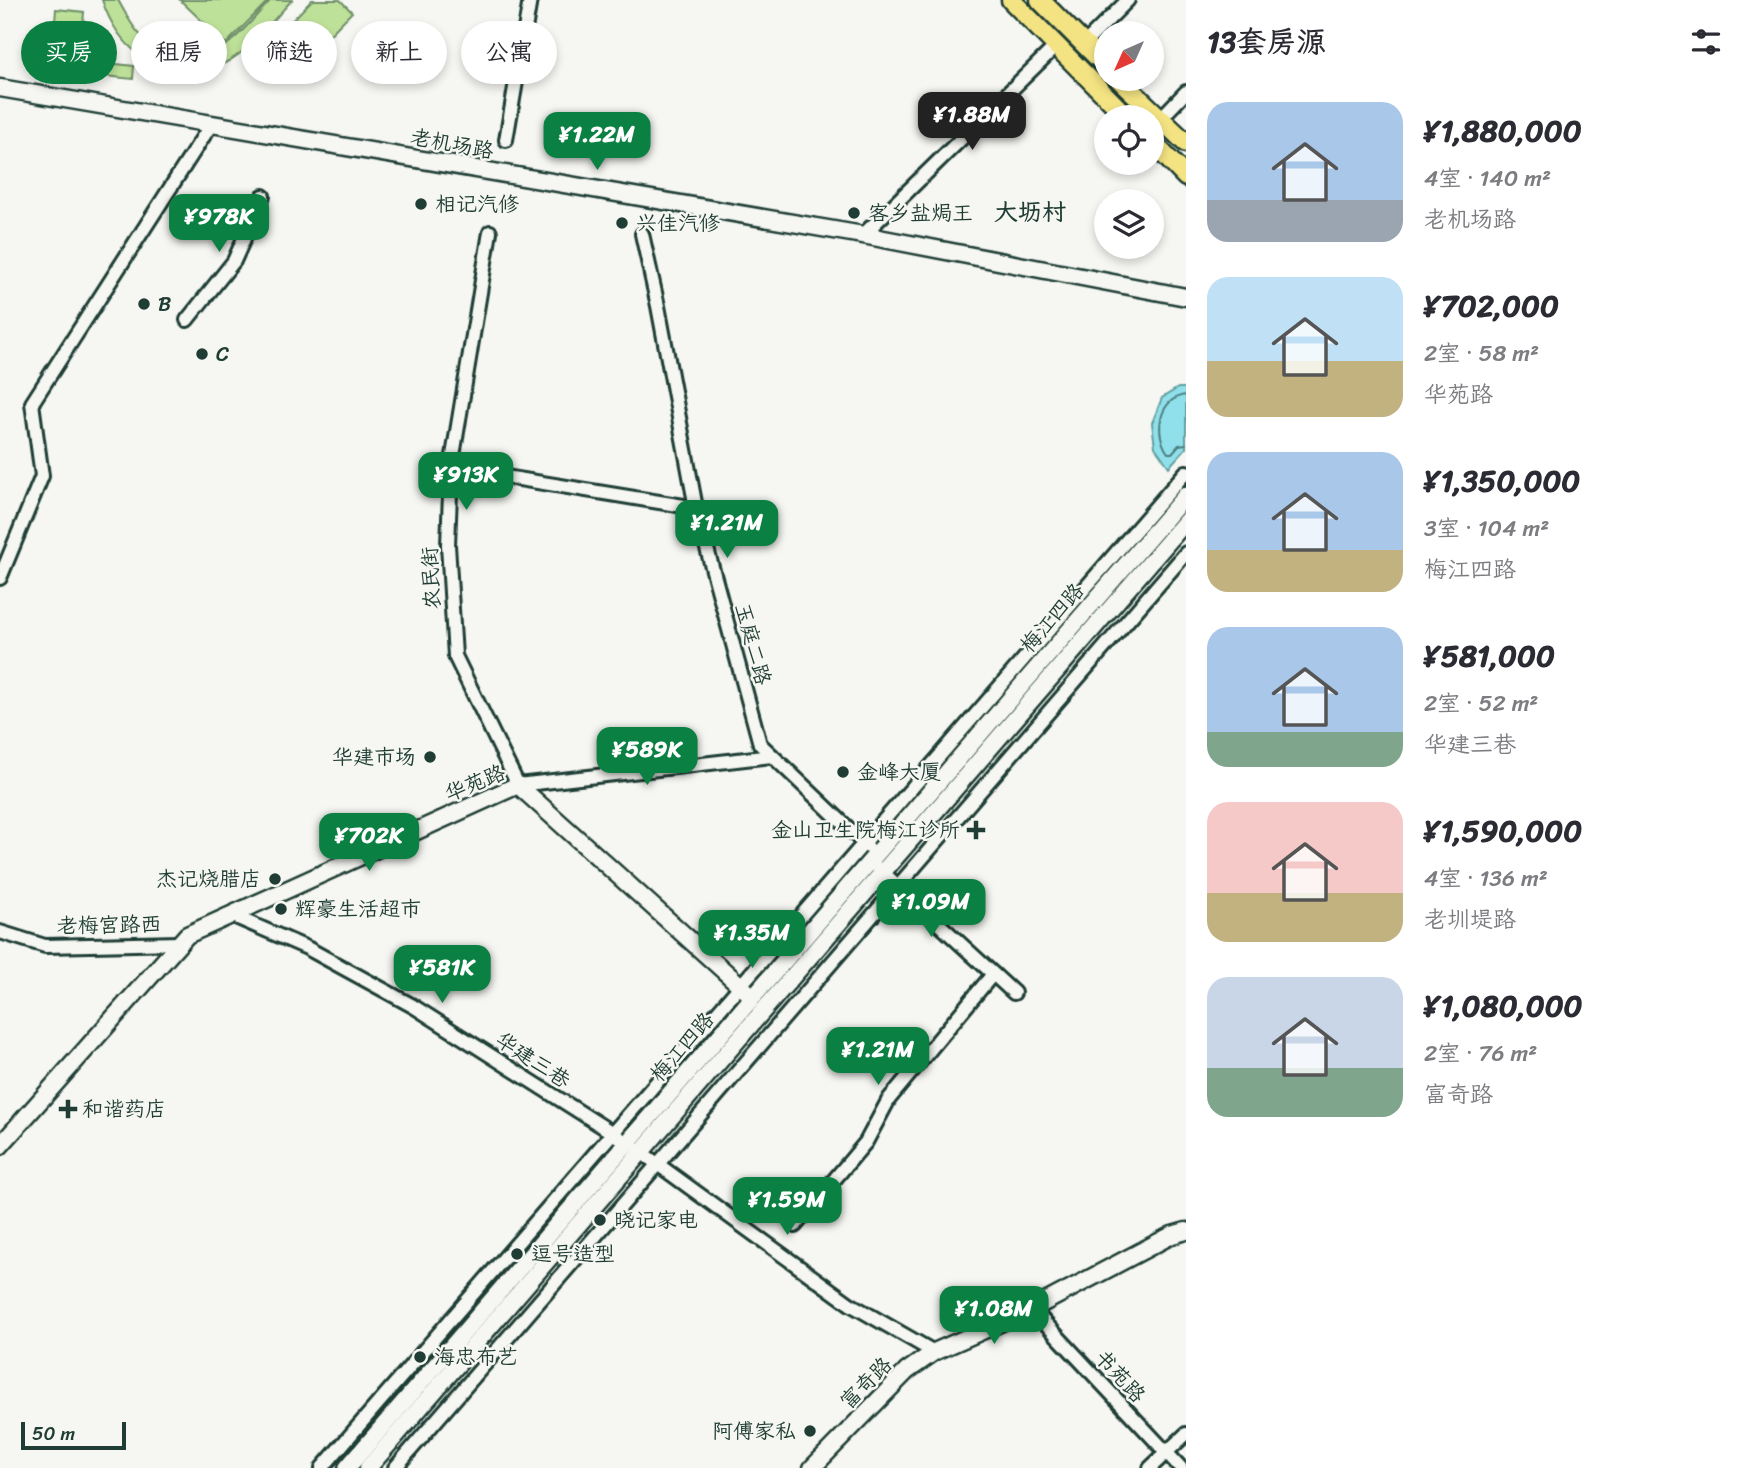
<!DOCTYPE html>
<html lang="zh">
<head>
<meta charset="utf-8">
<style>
  body { margin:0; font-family:Sriracha,"LXGW WenKai TC",sans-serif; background:#f7f7f7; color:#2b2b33; height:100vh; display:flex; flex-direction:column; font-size:26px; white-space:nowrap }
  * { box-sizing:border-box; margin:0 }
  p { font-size:23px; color:#7c7c81 }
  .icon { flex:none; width:38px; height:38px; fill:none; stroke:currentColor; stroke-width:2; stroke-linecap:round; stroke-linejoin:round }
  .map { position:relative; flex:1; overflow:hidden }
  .sheet { display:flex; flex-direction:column; background:#fff; width:560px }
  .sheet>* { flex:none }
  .top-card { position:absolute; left:21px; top:21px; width:665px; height:63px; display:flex; gap:14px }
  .needle { width:46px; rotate:225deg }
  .controls { position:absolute; left:1094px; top:21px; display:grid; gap:14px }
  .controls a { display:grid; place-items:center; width:70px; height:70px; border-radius:50%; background:#fff; box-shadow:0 4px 10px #0003; font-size:35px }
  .scale { position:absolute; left:21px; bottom:18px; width:105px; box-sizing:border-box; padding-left:7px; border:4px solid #1f3d34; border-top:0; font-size:19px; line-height:24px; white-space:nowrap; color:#1f3d34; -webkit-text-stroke:5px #f6f6f2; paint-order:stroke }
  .price { position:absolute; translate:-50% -60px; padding:0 16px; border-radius:14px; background:#0b8043; color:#fff; font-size:23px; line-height:46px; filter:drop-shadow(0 2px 4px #0008) }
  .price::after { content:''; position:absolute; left:50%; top:42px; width:21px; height:16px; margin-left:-10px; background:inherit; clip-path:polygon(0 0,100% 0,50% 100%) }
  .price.active { background:#222; color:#fff }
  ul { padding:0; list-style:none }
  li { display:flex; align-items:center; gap:21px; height:175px; padding:0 21px }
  li span { display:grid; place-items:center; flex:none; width:196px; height:140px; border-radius:21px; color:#555 }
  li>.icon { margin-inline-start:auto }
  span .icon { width:84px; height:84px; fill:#fffc; stroke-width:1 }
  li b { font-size:30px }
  h2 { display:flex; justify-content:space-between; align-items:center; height:84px; padding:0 21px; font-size:30px }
  .chip { padding:0 24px; border-radius:32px; background:#fff; box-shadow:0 4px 10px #0003; font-size:24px; line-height:63px }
  .chip.active { background:#0b8043; color:#fff }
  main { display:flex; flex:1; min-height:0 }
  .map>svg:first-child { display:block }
  .green { fill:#bee19a; stroke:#6e8f67; stroke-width:2 }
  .water { fill:#8fe0ea; stroke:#629fa1; stroke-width:2 }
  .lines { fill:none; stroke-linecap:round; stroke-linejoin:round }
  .shore { stroke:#4c7e7d; stroke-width:2 }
  .street-casing { stroke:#1f3d34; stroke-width:18 }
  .secondary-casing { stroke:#1f3d34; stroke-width:21 }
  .primary-casing { stroke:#1f3d34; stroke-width:23 }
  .street { stroke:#f6f6f2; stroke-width:12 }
  .secondary { stroke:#f6f6f2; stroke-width:16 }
  .primary { stroke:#f4e382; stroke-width:18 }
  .poi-dot { fill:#1f3d34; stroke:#f6f6f2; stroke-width:2.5 }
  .labels { text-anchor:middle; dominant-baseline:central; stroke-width:5; stroke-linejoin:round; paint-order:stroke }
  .street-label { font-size:21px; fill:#1f3d34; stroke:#f6f6f2 }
  .poi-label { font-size:21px; fill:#1f3d34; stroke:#f6f6f2; text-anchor:start }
  .quarter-label { font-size:24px; font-weight:bold; fill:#1f3d34; stroke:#f6f6f2 }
</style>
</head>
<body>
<main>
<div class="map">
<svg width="1186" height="1468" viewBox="0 0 1186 1468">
  <rect width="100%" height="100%" fill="#f6f6f2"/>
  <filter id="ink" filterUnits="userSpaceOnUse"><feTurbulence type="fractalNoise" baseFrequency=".0143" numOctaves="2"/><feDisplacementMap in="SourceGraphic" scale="14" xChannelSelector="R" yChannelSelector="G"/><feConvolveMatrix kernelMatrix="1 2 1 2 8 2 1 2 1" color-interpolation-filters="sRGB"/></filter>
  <g filter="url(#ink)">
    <g class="green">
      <path d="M102,0h16c17,31 27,51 66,54 14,2 30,0 41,-8 17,-12 32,-32 46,-46h21c-20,21 -41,50 -67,63 -6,4 -14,4 -21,6 -51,8 -86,-22 -102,-69z"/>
      <path d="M180,0h89l-43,44z"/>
      <path d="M312,0h28l12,12 -45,46 -26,-26z"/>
      <path d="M56,9l28,3 -1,13 -28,-3z"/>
      <path d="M48,35l53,8 -5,34 -53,-8z"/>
      <path d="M107,63l27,3 -1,13 -28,-3z"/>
    </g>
    <path class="water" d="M1178,388h8v60l-17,19 -14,-20 -3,-24 10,-25z"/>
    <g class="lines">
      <path class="shore" d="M1186,395c-28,3 -32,39 -18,58h4l7,-8 7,-1"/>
      <g class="street-casing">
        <g id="street">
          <path d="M1084,44l44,-44"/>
          <path d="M1159,120l27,-28"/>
          <path d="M506,140l24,-140"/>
          <path d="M490,232l-39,236 -3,77 7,111 63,129 254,-29"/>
          <path d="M642,234l16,72 38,202 64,236 108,103"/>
          <path d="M863,235l194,-190"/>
          <path d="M187,320l47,-59 29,-65"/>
          <path d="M451,468l245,40"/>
          <path d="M0,578l42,-102 -10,-73 180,-280"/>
          <path d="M878,868l136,125"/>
          <path d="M231,915l76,33 106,58 206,131"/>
          <path d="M0,932l45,14 135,-3"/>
          <path d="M634,1147l216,157 84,48"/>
          <path d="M795,1226l71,-84 23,-43 104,-125"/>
          <path d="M1032,1309l149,159"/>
          <path d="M322,1468l864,-996"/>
          <path d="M395,1468l791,-915"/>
          <path d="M1150,1468l36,-34"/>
        </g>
      </g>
      <g class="secondary-casing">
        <g id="secondary">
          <path d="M0,88l863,147 323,62"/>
          <path d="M0,1146l187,-211 331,-150 235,212"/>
          <path d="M347,1468l839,-973"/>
          <path d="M368,1468l818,-947"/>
          <path d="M812,1468l95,-97 27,-19 98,-43 140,-74 14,-4"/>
        </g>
      </g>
      <g class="primary-casing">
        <g id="primary">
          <path d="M1011,0l116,117"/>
          <path d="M1040,0l66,66"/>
          <path d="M1119,79l67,64"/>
          <path d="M1152,142l34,35"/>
        </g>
      </g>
      <use href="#street" class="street"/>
      <use href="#secondary" class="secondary"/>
      <use href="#primary" class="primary"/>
    </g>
  </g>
  <g class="poi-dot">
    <circle cx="421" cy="204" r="7"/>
    <circle cx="854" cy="213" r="7"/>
    <circle cx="622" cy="223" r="7"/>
    <circle cx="144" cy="304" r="7"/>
    <circle cx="202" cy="354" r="7"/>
    <circle cx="430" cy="757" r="7"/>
    <circle cx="843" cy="772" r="7"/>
    <path d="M972.5 819.5h7v7h7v7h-7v7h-7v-7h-7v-7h7z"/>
    <circle cx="275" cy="879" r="7"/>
    <circle cx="281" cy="909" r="7"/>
    <path d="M64.5 1098.5h7v7h7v7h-7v7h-7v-7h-7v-7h7z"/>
    <circle cx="600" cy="1220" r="7"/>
    <circle cx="517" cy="1254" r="7"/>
    <circle cx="420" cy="1357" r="7"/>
    <circle cx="810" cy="1431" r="7"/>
  </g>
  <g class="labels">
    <g class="street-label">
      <text transform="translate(452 144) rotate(10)">老机场路</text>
      <text transform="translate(431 578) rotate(-93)">农民街</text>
      <text transform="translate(1052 618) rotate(-49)">梅江四路</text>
      <text transform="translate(753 644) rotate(75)">玉庭二路</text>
      <text transform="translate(475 783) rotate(-22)">华苑路</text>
      <text transform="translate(109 925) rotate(-1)">老梅宮路西</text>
      <text transform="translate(682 1047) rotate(-49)">梅江四路</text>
      <text transform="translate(533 1060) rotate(33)">华建三巷</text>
      <text transform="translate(1120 1376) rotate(47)">书苑路</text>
      <text transform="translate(866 1383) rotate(-45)">富奇路</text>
    </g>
    <g class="poi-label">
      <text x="435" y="204">相记汽修</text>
      <text x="868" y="213">客乡盐焗王</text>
      <text x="636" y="223">兴佳汽修</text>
      <text x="158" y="304">B</text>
      <text x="216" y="354">C</text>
      <text x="416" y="757" text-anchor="end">华建市场</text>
      <text x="857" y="772">金峰大厦</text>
      <text x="960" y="830" text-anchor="end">金山卫生院梅江诊所</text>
      <text x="261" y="879" text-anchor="end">杰记烧腊店</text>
      <text x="295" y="909">辉豪生活超市</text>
      <text x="82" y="1109">和谐药店</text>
      <text x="614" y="1220">晓记家电</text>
      <text x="531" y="1254">逗号造型</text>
      <text x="434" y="1357">海忠布艺</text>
      <text x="796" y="1431" text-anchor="end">阿傅家私</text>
    </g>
    <g class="quarter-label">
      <text x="1030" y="212">大坜村</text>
    </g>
  </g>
</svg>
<div class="controls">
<a><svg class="needle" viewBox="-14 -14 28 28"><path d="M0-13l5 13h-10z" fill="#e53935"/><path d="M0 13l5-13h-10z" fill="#7c7c81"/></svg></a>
<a><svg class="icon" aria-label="locate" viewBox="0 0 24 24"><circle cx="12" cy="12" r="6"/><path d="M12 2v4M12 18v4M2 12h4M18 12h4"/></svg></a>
<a><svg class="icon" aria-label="layers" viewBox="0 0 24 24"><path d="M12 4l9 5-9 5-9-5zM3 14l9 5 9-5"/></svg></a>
</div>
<div class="scale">50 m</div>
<b class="price active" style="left:972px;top:152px">¥1.88M</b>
<b class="price" style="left:597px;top:172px">¥1.22M</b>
<b class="price" style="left:219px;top:254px">¥978K</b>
<b class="price" style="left:466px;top:512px">¥913K</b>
<b class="price" style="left:727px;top:560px">¥1.21M</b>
<b class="price" style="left:647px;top:787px">¥589K</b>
<b class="price" style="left:369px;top:873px">¥702K</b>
<b class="price" style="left:931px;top:939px">¥1.09M</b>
<b class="price" style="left:752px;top:970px">¥1.35M</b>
<b class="price" style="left:442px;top:1005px">¥581K</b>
<b class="price" style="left:878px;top:1087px">¥1.21M</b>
<b class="price" style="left:787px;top:1237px">¥1.59M</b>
<b class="price" style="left:994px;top:1346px">¥1.08M</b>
<div class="top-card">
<a class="chip active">买房</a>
<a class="chip">租房</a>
<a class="chip">筛选</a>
<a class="chip">新上</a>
<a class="chip">公寓</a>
</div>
</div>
<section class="sheet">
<h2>13套房源<svg class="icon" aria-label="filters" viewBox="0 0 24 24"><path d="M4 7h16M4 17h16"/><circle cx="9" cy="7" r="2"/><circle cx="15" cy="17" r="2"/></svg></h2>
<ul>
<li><span style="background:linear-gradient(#a9c7e8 70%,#9aa5b1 0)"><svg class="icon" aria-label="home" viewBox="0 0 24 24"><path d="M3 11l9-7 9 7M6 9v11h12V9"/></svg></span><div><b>¥1,880,000</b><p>4室 · 140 m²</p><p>老机场路</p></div></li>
<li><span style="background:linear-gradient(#bfe0f5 60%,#c2b280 0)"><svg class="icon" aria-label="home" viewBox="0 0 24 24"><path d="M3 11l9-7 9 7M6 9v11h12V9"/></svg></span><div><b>¥702,000</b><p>2室 · 58 m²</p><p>华苑路</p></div></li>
<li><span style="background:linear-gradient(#a9c7e8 70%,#c2b280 0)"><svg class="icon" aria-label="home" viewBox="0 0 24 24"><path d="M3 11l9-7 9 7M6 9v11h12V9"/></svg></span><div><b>¥1,350,000</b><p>3室 · 104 m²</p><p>梅江四路</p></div></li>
<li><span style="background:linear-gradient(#a9c7e8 75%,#7fa58c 0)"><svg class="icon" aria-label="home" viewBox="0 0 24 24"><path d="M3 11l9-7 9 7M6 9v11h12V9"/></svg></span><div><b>¥581,000</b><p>2室 · 52 m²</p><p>华建三巷</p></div></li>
<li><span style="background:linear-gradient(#f6c9c9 65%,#c2b280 0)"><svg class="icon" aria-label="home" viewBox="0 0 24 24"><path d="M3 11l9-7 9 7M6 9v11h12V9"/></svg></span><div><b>¥1,590,000</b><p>4室 · 136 m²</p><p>老圳堤路</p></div></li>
<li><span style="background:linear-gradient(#c9d6e8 65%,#7fa58c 0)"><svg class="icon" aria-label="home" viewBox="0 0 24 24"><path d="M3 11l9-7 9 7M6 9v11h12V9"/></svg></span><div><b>¥1,080,000</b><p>2室 · 76 m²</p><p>富奇路</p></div></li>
</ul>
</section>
</main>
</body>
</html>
